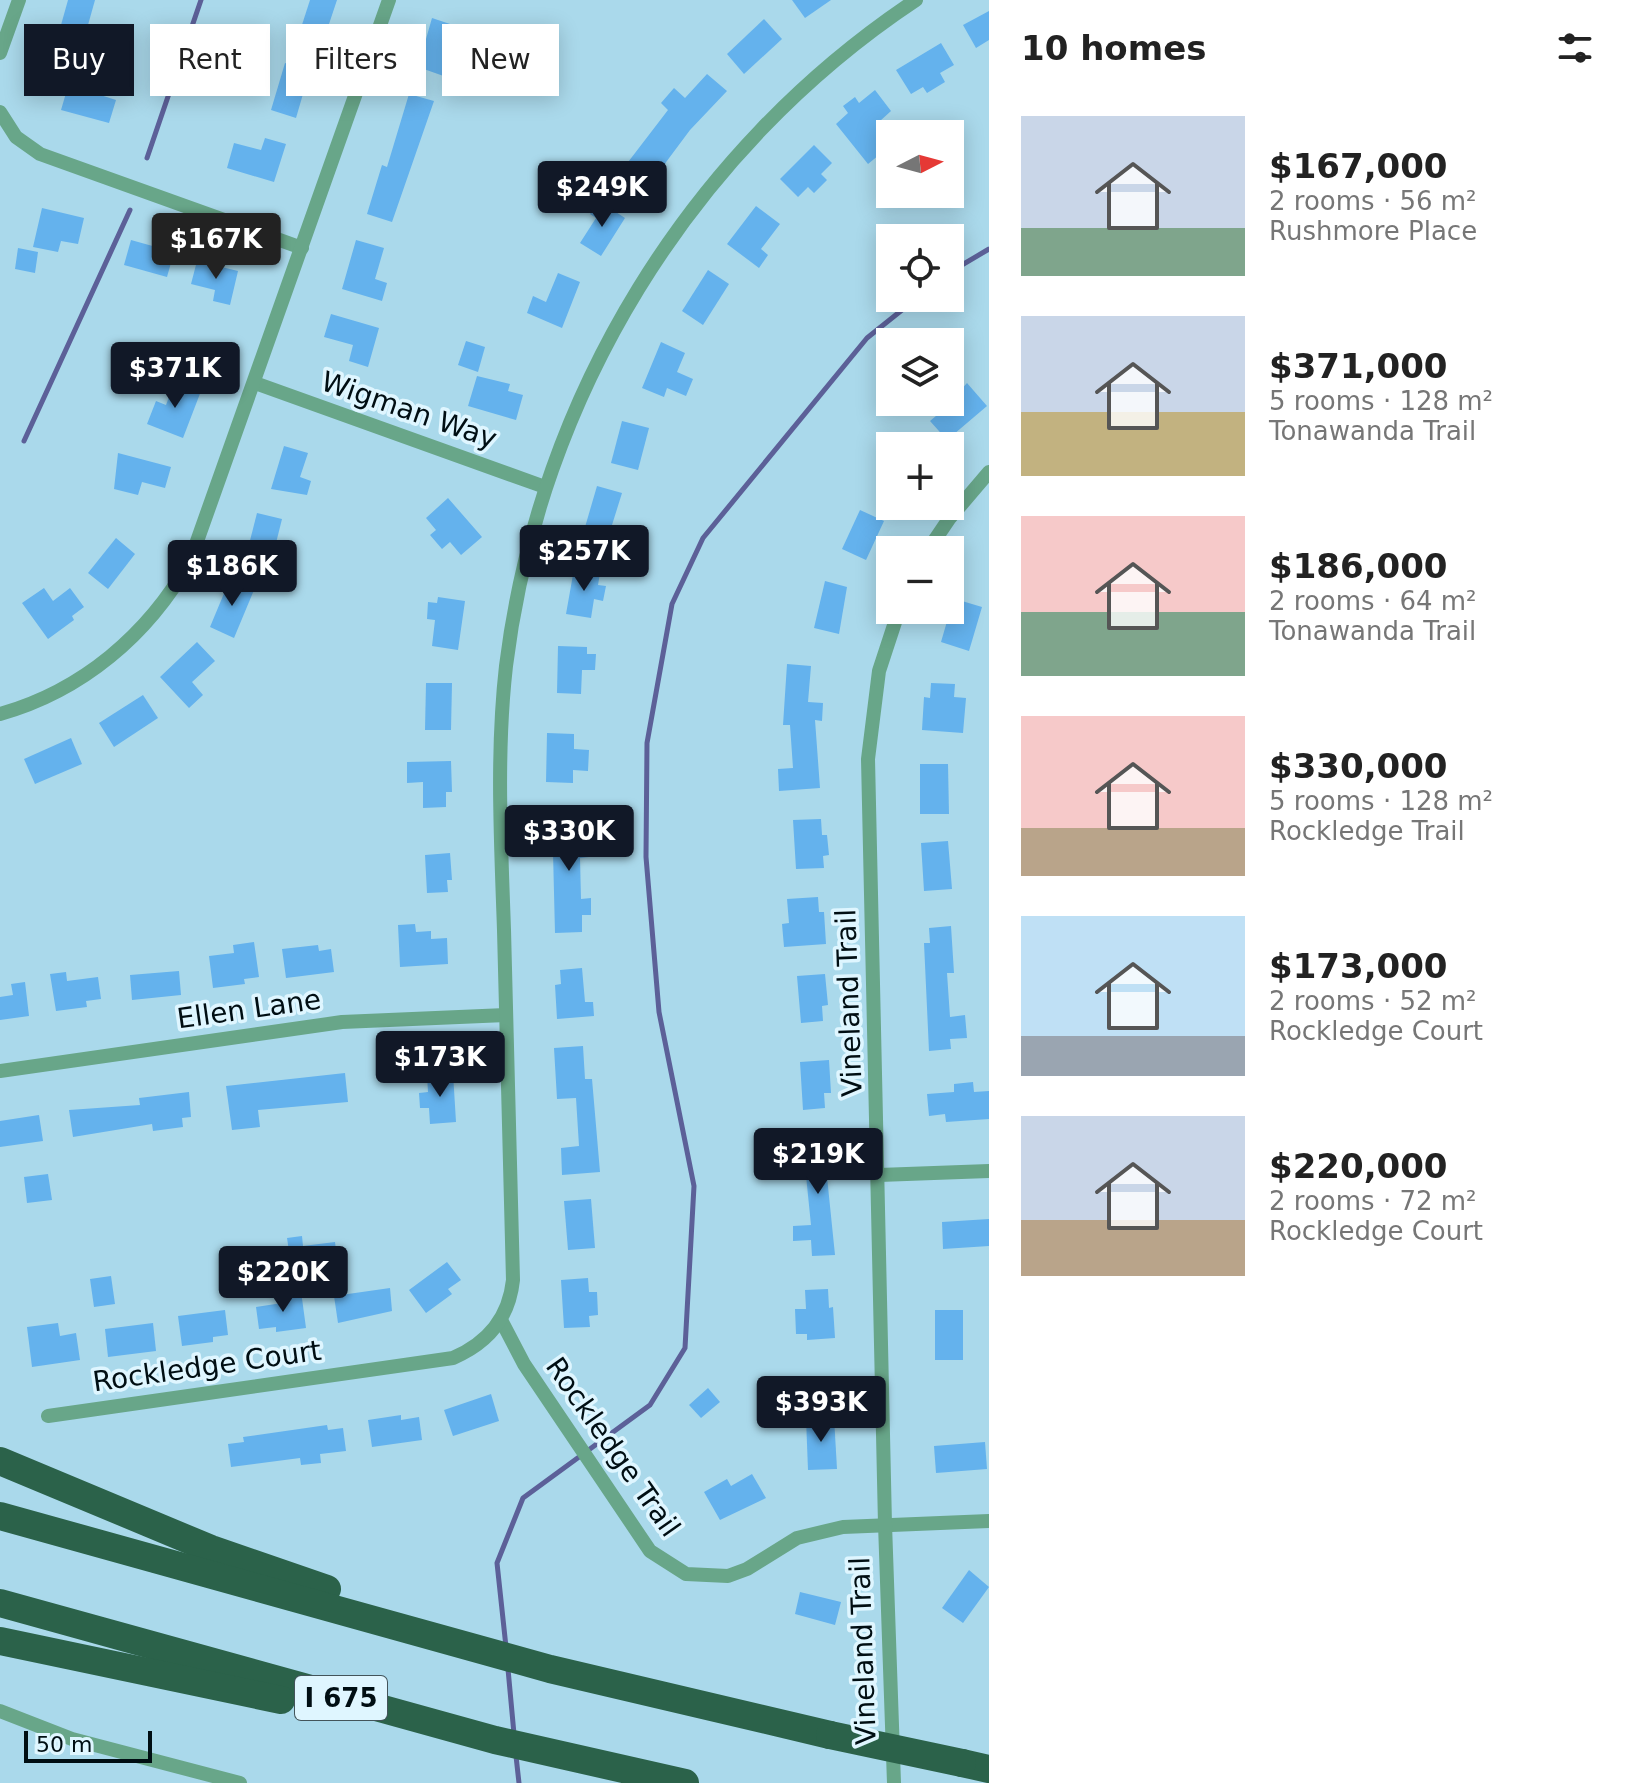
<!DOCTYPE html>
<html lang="en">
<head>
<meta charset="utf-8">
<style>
  body { margin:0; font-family:"DejaVu Sans",sans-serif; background:#f6f6f6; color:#222; height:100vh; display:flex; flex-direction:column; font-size:30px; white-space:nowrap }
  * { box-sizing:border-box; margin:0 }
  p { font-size:26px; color:#767676 }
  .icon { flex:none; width:44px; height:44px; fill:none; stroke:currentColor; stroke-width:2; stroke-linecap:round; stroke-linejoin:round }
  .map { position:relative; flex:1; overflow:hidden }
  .side { display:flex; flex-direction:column; background:#fff; width:640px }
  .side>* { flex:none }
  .banner { position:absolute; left:24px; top:24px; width:760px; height:72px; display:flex; gap:16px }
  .needle { width:52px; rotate:84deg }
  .buttons { position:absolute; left:876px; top:120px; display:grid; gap:16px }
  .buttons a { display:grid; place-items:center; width:88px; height:88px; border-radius:0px; background:#fff; box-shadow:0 4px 20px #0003; font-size:40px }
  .scale { position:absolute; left:24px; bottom:20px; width:128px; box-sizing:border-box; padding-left:8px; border:4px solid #000e13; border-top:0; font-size:22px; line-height:28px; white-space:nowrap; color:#000e13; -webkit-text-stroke:6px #dff6ff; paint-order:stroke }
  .price { position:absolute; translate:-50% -68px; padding:0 18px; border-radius:8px; background:#111827; color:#fff; font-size:26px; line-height:52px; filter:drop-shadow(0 2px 4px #0008) }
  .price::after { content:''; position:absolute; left:50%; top:48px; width:24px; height:18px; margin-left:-12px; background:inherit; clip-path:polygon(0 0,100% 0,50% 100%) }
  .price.on { background:#222; color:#fff }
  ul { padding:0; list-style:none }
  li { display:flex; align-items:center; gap:24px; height:200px; padding:0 32px }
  li span { display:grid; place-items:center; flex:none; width:224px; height:160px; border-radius:0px; color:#555 }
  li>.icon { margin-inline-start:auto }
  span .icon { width:96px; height:96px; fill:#fffc; stroke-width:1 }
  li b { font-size:34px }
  h2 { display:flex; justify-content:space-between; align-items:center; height:96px; padding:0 32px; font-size:34px }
  .chip { padding:0 28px; border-radius:0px; background:#fff; box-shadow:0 4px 20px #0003; font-size:28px; line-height:72px }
  .chip.on { background:#111827; color:#fff }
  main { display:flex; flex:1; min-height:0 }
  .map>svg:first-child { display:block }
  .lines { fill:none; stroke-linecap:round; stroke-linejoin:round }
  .stream { stroke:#5c6098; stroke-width:5 }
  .building { fill:#64b2ed }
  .street { stroke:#68a689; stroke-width:14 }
  .highway { stroke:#2b624a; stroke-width:28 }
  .highway-bridge { stroke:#2b624a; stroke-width:28 }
  .labels { text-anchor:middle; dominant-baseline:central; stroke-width:7; stroke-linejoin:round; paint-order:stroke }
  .shield { fill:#dff6ff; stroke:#43545a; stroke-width:2 }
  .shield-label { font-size:26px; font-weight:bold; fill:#000e13 }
  .street-label { font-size:28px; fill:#000e13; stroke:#dff6ff }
</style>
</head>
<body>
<main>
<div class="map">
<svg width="989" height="1783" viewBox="0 0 989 1783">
  <rect width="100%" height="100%" fill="#aad9eb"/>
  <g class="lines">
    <g class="stream">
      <path d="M147,158l54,-158"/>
      <path d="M950,272l39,-23"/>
      <path d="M24,441l106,-231"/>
      <path d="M506,1647l-9,-84 26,-65 127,-93 35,-57 9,-162 -35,-174 -13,-155 1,-114 25,-139 31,-66 164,-200 50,-40"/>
      <path d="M508,1669l6,65"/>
      <path d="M516,1756l3,27"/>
    </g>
  </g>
  <g class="building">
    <path d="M68,0h27l-9,32 -25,-7z"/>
    <path d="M310,0h27l-13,39 -24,-8z"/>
    <path d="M792,0h39l-26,18z"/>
    <path d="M989,11v29l-13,8 -13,-23z"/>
    <path d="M432,18l27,9 -7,24 11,3 -8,26 -37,-13z"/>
    <path d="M764,19l18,20 -38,35 -17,-20z"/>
    <path d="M941,43l13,22 -14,8 5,9 -18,11 -4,-6 -12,7 -15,-24z"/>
    <path d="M285,63l25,7 -14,48 -25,-8z"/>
    <path d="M74,66l26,7 -6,20 22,7 -7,23 -48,-13z"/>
    <path d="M707,74l20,17 -37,39 -44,59 -24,-19 46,-60 -7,-7 13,-15 11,10z"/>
    <path d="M875,90l16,21 -11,10 10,12v13l-22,18 -32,-40 12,-11 -5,-7 12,-9 4,6z"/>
    <path d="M409,94l25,7 -42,121 -25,-8 15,-49 5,2z"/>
    <path d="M265,138l21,6 -12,38 -47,-14 7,-25 27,7z"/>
    <path d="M814,145l18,18 -11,11 6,6 -13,13 -6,-6 -10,10 -18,-18z"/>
    <path d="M599,201l26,17 -24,38 -21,-13 16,-25 -6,-4z"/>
    <path d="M756,206l24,18 -19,25 7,6 -9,13 -32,-24z"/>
    <path d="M42,208l42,10 -6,26 -17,-3 -3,11 -25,-5z"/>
    <path d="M131,240l43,12 -7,25 -43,-12z"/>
    <path d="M356,240l28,8 -9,31 12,4 -5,18 -40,-12z"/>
    <path d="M18,248l20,4 -3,21 -20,-4z"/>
    <path d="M197,261l41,10 -8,34 -17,-4 2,-11 -24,-6z"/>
    <path d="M708,270l21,14 -26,41 -21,-14z"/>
    <path d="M558,273l22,9 -18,46 -35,-15 6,-17 13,6z"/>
    <path d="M331,314l48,14 -11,39 -19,-6 4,-16 -29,-8z"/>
    <path d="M466,341l19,6 -7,25 -20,-7z"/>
    <path d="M661,342l24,11 -8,19 16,7 -7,17 -19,-8 -3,9 -22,-9z"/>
    <path d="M477,376l33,8 -2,7 15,4 -7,25 -48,-14z"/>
    <path d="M175,381l26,10 -18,47 -36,-14 9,-23 10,4z"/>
    <path d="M967,383l20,23 -40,34 -17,-19 13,-11 -3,-3 10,-5z"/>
    <path d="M622,421l27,7 -11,42 -27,-7z"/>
    <path d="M284,446l24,7 -8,24 11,4 -4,14 -36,-6z"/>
    <path d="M118,453l53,14 -6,21 -23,-6 -4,13 -24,-6z"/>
    <path d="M597,486l25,7 -15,48 -24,-7z"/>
    <path d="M448,498l34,39 -21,18 -11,-13 -8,7 -12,-14 6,-5 -10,-12z"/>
    <path d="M860,510l24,11 -18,39 -24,-11z"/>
    <path d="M257,513l25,6 -12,48 -25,-7z"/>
    <path d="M116,538l19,16 -27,35 -20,-16z"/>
    <path d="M574,569l26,4 -2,12 8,1 -3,15 -9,-2 -3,19 -25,-4z"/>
    <path d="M230,579l24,11 -20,48 -24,-11z"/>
    <path d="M825,581l22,6 -8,47 -25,-6z"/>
    <path d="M44,588l9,13 17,-13 14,19 -12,9 2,4 -26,19 -26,-36z"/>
    <path d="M438,597l27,4 -7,49 -26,-4 3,-26 -8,-1 1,-17 9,1z"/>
    <path d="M962,601l20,6 -13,44 -28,-9 9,-31 8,3z"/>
    <path d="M197,642l18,19 -23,21 11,13 -14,13 -29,-31z"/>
    <path d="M558,646l29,1v7h9l-1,16h-13l-1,24 -24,-1z"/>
    <path d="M787,664l24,2 -3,36 15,1 -1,18 -7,-1 5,68 -41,3 -1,-22 15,-1 -3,-43h-7z"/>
    <path d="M426,683h26l-1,47h-26z"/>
    <path d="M931,683l24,1 -1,13 12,1 -3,35 -41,-3 2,-33 6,1z"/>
    <path d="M143,695l15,23 -44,29 -15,-24z"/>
    <path d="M547,733l27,1v15l15,1 -1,21 -15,-1v13l-27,-1z"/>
    <path d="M71,738l11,26 -47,20 -11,-25z"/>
    <path d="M451,761l1,31h-6v15l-23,1v-26l-16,1v-21z"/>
    <path d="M920,764h28l1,50h-29z"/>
    <path d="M578,811l2,29h8l1,17 -9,1 1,41 10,-1v17h-9v17l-27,1 -3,-121z"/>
    <path d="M821,819l1,16h5l2,20 -6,1 1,12 -28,1 -3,-49z"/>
    <path d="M948,841l4,48 -28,2 -3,-48z"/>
    <path d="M450,853l2,27h-5l1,12 -21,1 -2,-38z"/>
    <path d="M818,897l1,15h5l2,32 -42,3 -2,-23 7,-1 -2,-24z"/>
    <path d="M415,924l1,8 15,-1v8l16,-1 1,26 -48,3 -2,-42z"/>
    <path d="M951,926l3,47h-7l3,44 15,-2 2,23 -17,1 1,10 -22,2 -5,-108h6l-1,-15z"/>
    <path d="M254,942l5,35 -15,2 1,5 -32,4 -4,-32 25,-3 -1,-8z"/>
    <path d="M318,945l1,6 12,-2 3,23 -48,6 -4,-29z"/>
    <path d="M582,968l3,34h8l1,14 -37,3 -2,-34 6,-1 -1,-14z"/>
    <path d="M179,971l2,24 -49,5 -2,-25z"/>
    <path d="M66,972l1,9 31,-4 3,22 -15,2 1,6 -31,4 -6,-37z"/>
    <path d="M825,974l3,31 -6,1 1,15 -22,2 -4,-47z"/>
    <path d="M25,982l4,34 -29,4v-23l13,-2 -2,-11z"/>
    <path d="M583,1046l2,33h7l8,93 -38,3 -1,-27 18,-2 -3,-48 -19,1 -3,-51z"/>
    <path d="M829,1060l2,33h-7l1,15 -22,2 -3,-48z"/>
    <path d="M345,1073l3,29 -90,8 2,17 -28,3 -6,-44z"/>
    <path d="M453,1073l3,49 -26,2 -1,-16h-9l-1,-15 9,-1 -1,-17z"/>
    <path d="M973,1082l1,10 15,-1v28l-43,3 -1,-8 -16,2 -2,-22 27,-2v-8z"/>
    <path d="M189,1092l2,25 -9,1 1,9 -30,4 -1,-7 -79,13 -4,-27 71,-5 -1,-7z"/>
    <path d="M39,1115l4,26 -43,6v-26z"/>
    <path d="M830,1134l3,32 -7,1 9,88 -23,1 -1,-16 -18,1v-15l18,-1 -9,-89z"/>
    <path d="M48,1174l4,26 -25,3 -3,-26z"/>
    <path d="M591,1199l4,49 -27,2 -4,-49z"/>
    <path d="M989,1219v27l-46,3 -1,-27z"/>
    <path d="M302,1236l1,10 32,-4 3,24 -46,5 -5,-33z"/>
    <path d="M447,1262l14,18 -13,9 4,5 -26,19 -17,-23z"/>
    <path d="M111,1276l4,28 -21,3 -4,-28z"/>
    <path d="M588,1278l1,14h8l1,23 -9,1 1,11 -26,1 -3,-48z"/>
    <path d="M390,1288l2,23 -54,12 -4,-27z"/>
    <path d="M828,1289l1,19 4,-1 2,31 -28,2v-6h-11l-1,-25h11l-1,-19z"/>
    <path d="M301,1291l5,37 -30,4v-5l-17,2 -3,-22 26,-4 -1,-9z"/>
    <path d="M225,1310l3,25 -15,2v5l-31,4 -4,-30z"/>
    <rect x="935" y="1310" width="28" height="50"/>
    <path d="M58,1323l2,13 16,-3 4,27 -48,7 -5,-40z"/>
    <path d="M153,1323l3,28 -48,6 -3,-28z"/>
    <path d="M708,1388l12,14 -19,16 -12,-13z"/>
    <path d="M491,1394l8,27 -46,15 -9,-26z"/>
    <path d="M401,1415v5l18,-3 3,23 -50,7 -4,-27z"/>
    <path d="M834,1417l3,52 -29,1 -2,-52z"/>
    <path d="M327,1425l1,5 15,-2 3,23 -26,3 1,9 -20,2 -1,-7 -69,9 -3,-23 16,-2 -1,-5z"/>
    <path d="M985,1442l2,27 -51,4 -2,-27z"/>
    <path d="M752,1474l14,24 -46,22 -16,-28 23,-13 4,7z"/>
    <path d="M969,1570l20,17 -26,36 -21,-15z"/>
    <path d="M800,1592l41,10 -6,23 -40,-11z"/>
  </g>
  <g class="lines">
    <g class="street">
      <path d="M0,53l19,-53"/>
      <path d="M0,112l16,25 24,17 262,94"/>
      <path d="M255,383l290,104"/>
      <path d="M928,550l21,-31 40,-47"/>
      <path d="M0,714c82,-23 148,-79 190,-153l199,-561"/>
      <path d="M0,1071l342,-49 164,-7"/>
      <path d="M879,1175l110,-4"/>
      <path d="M501,1320l23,44 126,187 36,23 42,2 19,-7 50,-31 46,-11 146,-6"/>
      <path d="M48,1416l405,-58c35,-15 56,-40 60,-78 -3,-117 -6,-233 -9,-350 -3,-88 -8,-176 2,-264 33,-269 184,-516 410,-666"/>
      <path d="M0,1711l72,28 168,44"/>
      <path d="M894,1783l-9,-259 -17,-765 11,-88 20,-61"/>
    </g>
    <g class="highway">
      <path d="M0,1461l211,88 116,40"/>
      <path d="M0,1516l550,153 280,66"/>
      <path d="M0,1603l495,137 190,43"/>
      <path d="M0,1641l281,59"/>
      <path d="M962,1763l27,6"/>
    </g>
    <path class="highway-bridge" d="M830,1735l132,28"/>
  </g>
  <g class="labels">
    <rect class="shield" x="295" y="1676" width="92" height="44" rx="6"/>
    <g class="shield-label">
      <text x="341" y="1698">I 675</text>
    </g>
    <g class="street-label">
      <text transform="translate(409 410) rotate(19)">Wigman Way</text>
      <text transform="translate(849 1003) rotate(-92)">Vineland Trail</text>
      <text transform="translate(249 1009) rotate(-8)">Ellen Lane</text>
      <text transform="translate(207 1366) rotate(-8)">Rockledge Court</text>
      <text transform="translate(613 1447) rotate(55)">Rockledge Trail</text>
      <text transform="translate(863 1651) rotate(-92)">Vineland Trail</text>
    </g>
  </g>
</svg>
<div class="buttons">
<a><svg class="needle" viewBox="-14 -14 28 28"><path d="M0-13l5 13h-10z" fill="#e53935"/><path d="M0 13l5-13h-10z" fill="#767676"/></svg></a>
<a><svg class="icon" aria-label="locate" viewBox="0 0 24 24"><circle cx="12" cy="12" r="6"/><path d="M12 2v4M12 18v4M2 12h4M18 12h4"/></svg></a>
<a><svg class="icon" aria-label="layers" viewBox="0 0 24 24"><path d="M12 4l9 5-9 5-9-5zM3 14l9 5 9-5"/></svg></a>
<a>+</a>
<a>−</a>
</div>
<div class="scale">50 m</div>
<b class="price" style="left:602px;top:229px">$249K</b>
<b class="price on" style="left:216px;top:281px">$167K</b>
<b class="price" style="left:175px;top:410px">$371K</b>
<b class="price" style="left:584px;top:593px">$257K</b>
<b class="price" style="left:232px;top:608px">$186K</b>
<b class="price" style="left:569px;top:873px">$330K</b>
<b class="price" style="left:440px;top:1099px">$173K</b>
<b class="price" style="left:818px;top:1196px">$219K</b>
<b class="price" style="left:283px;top:1314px">$220K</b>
<b class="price" style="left:821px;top:1444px">$393K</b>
<div class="banner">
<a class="chip on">Buy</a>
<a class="chip">Rent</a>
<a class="chip">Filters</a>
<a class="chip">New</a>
</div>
</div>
<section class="side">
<h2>10 homes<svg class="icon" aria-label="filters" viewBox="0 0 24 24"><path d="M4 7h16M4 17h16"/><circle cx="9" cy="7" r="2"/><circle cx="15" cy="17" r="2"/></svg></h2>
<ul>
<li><span style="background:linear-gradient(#c9d6e8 70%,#7fa58c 0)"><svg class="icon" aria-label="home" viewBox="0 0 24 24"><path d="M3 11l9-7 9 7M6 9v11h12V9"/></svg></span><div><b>$167,000</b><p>2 rooms · 56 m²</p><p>Rushmore Place</p></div></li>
<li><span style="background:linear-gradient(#c9d6e8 60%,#c2b280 0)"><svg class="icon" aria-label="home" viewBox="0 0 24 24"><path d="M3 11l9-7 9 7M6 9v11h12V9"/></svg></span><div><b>$371,000</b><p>5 rooms · 128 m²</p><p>Tonawanda Trail</p></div></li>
<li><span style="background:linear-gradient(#f6c9c9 60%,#7fa58c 0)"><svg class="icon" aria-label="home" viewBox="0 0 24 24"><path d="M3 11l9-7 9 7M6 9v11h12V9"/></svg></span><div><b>$186,000</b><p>2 rooms · 64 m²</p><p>Tonawanda Trail</p></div></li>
<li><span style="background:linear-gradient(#f6c9c9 70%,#b9a48a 0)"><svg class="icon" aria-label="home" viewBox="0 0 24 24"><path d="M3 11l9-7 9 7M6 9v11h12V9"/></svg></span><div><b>$330,000</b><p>5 rooms · 128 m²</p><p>Rockledge Trail</p></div></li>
<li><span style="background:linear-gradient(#bfe0f5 75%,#9aa5b1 0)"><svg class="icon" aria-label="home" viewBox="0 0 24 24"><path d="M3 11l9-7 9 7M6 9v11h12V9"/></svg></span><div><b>$173,000</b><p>2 rooms · 52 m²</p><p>Rockledge Court</p></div></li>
<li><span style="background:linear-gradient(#c9d6e8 65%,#b9a48a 0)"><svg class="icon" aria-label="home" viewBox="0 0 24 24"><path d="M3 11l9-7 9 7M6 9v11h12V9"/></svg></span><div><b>$220,000</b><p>2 rooms · 72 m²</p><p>Rockledge Court</p></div></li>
</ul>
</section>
</main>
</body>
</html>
